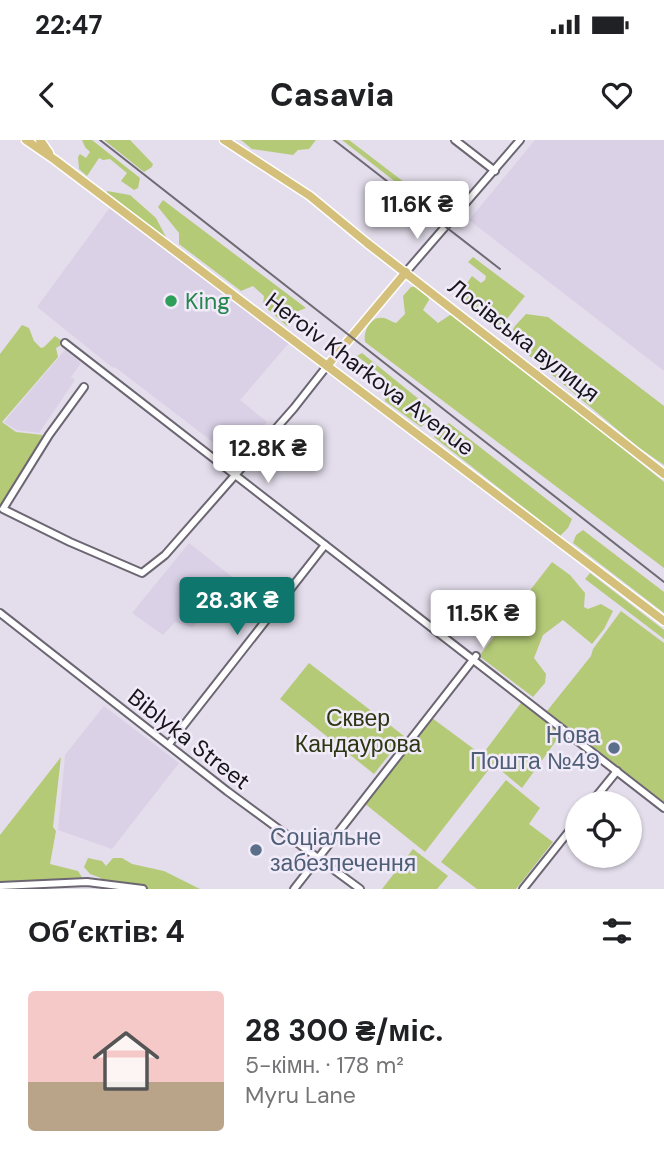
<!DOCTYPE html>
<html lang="uk">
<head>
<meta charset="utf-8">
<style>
  body { margin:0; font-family:"DM Sans",sans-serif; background:#f6f6f6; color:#202124; height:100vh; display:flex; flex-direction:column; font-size:26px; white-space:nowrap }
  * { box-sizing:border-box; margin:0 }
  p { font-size:23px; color:#757577 }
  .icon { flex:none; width:38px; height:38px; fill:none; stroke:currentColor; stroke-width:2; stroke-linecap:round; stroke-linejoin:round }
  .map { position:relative; height:749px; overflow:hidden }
  .drawer { display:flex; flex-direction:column; background:#fff; flex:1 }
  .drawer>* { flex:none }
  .fabs { position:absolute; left:565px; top:651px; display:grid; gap:14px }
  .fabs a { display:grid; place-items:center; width:77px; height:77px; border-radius:50%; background:#fff; box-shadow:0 2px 5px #0004; font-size:35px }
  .price { position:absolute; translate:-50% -60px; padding:0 16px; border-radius:7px; background:#fff; color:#222; font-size:23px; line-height:46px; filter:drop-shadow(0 2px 4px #0008) }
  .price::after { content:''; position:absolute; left:50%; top:42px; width:21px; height:16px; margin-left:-10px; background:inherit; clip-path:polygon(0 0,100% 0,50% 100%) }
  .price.current { background:#0f766e; color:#fff }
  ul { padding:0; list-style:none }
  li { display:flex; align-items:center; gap:21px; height:175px; padding:0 28px }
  li span { display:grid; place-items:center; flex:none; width:196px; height:140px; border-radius:7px; color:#555 }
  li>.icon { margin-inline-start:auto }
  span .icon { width:84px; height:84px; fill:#fffc; stroke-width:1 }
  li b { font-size:30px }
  h2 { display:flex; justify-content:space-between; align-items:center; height:84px; padding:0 28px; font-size:30px }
  .status { display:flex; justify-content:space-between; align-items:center; height:49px; padding:0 35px; background:#fff; direction:ltr }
  .status svg { height:19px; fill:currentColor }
  header { display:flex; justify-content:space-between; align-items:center; height:91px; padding:0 28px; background:#fff; font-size:32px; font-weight:800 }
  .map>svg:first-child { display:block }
  .built { fill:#dad1e6 }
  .green { fill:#b4ca77 }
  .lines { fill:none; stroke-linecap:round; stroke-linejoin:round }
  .minor-casing { stroke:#6c6672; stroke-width:10 }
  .major-casing { stroke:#fff; stroke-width:11 }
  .minor { stroke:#fff; stroke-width:6 }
  .major { stroke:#d4bf7b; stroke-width:8 }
  .tram { stroke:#6e6a73; stroke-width:2 }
  .rail { stroke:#6e6a73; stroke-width:2 }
  .leisure-dot { fill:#2e9e5b; stroke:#f1ebf9; stroke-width:2.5 }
  .service-dot { fill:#5c6f8a; stroke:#f1ebf9; stroke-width:2.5 }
  .labels { text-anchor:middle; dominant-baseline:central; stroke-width:5; stroke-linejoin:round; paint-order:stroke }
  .leisure-label { font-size:23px; fill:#27864d; stroke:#f1ebf9; text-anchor:start }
  .street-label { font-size:23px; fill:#17151a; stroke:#f1ebf9 }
  .park-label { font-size:23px; fill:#2d3612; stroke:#f1ebf9 }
  .service-label { font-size:23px; fill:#4e5e75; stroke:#f1ebf9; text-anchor:end }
</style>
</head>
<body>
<div class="status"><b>22:47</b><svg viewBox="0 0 49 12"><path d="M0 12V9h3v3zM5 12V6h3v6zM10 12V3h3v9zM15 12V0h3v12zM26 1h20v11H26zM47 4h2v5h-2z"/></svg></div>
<header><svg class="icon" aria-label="back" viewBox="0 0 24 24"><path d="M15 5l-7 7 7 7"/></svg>Casavia<svg class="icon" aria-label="heart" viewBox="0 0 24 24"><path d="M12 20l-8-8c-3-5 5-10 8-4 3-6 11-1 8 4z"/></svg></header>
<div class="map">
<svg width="664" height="749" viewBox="0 0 664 749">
  <rect width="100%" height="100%" fill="#e4deec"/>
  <g class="built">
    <path d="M535,0h129v231l-195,-151z"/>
    <path d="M111,66l178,137 -49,57 27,22 -31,38 -121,-93 -2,1 -76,-61z"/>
    <path d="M65,210l16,13 -10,14 4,3 -36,53 -23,-3 -12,-8z"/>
    <path d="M189,403l51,40 -11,14 -5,-3 -16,19 -16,14 -17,-5 -12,13 -31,-22z"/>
    <path d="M104,566l75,57 -67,86 -54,-19 7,-75z"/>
  </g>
  <g class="green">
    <path d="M82,0h10l48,38 -2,10 -4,2 -13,-9 6,-8 -17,-14 -7,1 -4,-2 -12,18 -8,-7 -1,-12 2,-3 6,4 4,-6 -5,-5z"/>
    <path d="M104,0h26l23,24 -1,3 -8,5z"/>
    <path d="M241,0h75l-7,9 -11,1 -5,5 -41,-6z"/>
    <path d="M342,0h7l98,75 -3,5z"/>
    <path d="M107,51l23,4 26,23 11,21 -61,-46z"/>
    <path d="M163,60l143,108 -10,4 -9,14 -24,-21 1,-9 -11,-10 -12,5 -62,-47v-11l-21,-26z"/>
    <path d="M473,117l52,39 -27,34 -41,-33 15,-21 9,7 4,-3 1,-4 -18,-14z"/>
    <path d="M417,146l11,9 1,5 -6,10 15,13 15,-10 211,169v86l-299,-226c-2,-11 6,-27 19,-24 4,1 8,4 12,5l9,-9 -2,-18 8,-9z"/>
    <path d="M526,174l22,3 116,89v59l-26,-18 -130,-109 7,-12z"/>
    <path d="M22,185l7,3 5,13 7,7 3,-1 11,-11 10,7 -9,5 2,9 -56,65 14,10 27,3 -40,74 -3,-2v-153z"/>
    <path d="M362,213l69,56 -2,11 -8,7 -36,-26 -1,-10 4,-6 -6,-10 -25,-19z"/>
    <path d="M449,283l123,96 -4,9 -8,8 -126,-99 5,-9z"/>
    <path d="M583,390l81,62v21l-91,-70 3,-8z"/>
    <path d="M552,422l18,13 15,18 -1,14 4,2 13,-5 12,7 -9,18 -12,15 -29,-24 -20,15 -9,23 12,16 -1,9 -12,14 -54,-41z"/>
    <path d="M590,433l74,57v9l-79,-60z"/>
    <path d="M621,471l43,32v159l-117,-91 44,-55 2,-7z"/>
    <path d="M309,523l95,73 -30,38 -94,-75z"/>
    <path d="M521,563l40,31 -39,54 -29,-24 -68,88 -61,-49 68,-85 50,37z"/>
    <path d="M61,617l-8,70 3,4 -6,33 28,7 7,11 -85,4v-51z"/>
    <path d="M506,640l34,28 -11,16 24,18 -37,47h-39l-36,-27z"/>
    <path d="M413,709l35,27 -11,13h-55z"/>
    <path d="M88,718l14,3 4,5 7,-8h9l10,6 32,7 36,18h-57l-43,-5 1,-6 -11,-4 -6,-7z"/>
  </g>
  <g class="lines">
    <g class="minor-casing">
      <g id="minor">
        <path d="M455,0l40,31"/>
        <path d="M406,132l114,-132"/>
        <path d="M65,203l599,465"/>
        <path d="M84,247l-35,48 -46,74 67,33 72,31 23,-18 129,-147 33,-42"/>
        <path d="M0,473l227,178 133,98"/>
        <path d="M169,604l156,-199"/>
        <path d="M591,663l26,-32"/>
        <path d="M0,746l87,-4 56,7"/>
        <path d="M294,749l182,-233"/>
        <path d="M523,749l55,-69"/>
      </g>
    </g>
    <g class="major-casing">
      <g id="major">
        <path d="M26,0l29,20 609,461"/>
        <path d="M40,0l9,13"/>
        <path d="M224,0l86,56 57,47 297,231"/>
        <path d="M327,226l79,-94"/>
      </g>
    </g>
    <use href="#minor" class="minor"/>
    <use href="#major" class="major"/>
    <path class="tram" d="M334,0l166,129"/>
    <path class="rail" d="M100,0l564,442"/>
  </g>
  <circle class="leisure-dot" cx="171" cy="161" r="7"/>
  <g class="service-dot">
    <circle cx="614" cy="608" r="7"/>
    <circle cx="256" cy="710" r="7"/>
  </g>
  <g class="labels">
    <g class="leisure-label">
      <text x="185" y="161">King</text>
    </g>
    <g class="street-label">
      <text transform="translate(524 200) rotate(38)">Лосівська вулиця</text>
      <text transform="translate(370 234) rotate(37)">Heroiv Kharkova Avenue</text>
      <text transform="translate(189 599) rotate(38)">Biblyka Street</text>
    </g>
    <g class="park-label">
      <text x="358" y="578">Сквер<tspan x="358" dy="26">Кандаурова</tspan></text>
    </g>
    <g class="service-label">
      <text x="600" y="595">Нова<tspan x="600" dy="26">Пошта №49</tspan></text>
      <text x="270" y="697" text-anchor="start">Соціальне<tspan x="270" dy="26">забезпечення</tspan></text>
    </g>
  </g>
</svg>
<div class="fabs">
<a><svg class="icon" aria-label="locate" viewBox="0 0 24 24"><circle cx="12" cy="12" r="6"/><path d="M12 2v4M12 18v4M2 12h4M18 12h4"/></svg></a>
</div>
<b class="price" style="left:417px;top:101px">11.6K ₴</b>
<b class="price" style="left:268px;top:345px">12.8K ₴</b>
<b class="price current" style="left:237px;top:497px">28.3K ₴</b>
<b class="price" style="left:483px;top:510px">11.5K ₴</b>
</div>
<section class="drawer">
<h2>Об’єктів: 4<svg class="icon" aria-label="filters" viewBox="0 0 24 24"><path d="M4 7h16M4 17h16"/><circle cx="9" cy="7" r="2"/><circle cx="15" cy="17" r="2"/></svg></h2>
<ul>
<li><span style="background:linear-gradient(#f6c9c9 65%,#b9a48a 0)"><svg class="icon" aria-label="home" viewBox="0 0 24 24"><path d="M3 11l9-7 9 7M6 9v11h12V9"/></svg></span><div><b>28 300 ₴/міс.</b><p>5-кімн. · 178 m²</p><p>Myru Lane</p></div></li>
</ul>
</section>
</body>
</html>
